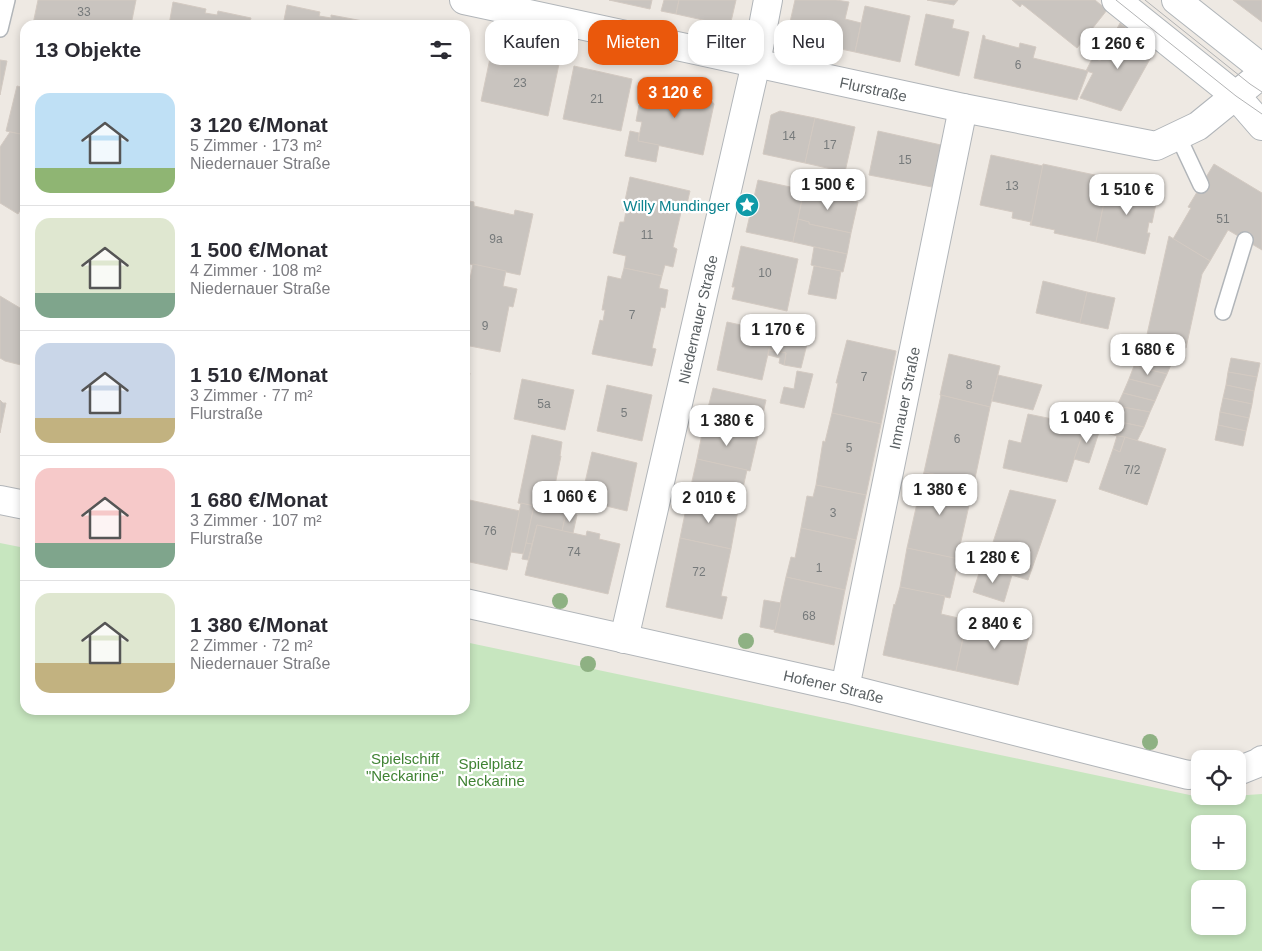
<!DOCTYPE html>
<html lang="de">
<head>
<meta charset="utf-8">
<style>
  body { margin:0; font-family:Arial,sans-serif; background:#f2f2f3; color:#2b2b33; height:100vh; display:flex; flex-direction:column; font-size:19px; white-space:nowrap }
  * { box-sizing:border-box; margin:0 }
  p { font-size:16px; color:#7c7c81 }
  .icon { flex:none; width:28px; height:28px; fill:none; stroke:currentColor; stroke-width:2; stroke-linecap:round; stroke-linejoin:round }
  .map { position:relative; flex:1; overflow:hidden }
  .drawer { position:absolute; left:20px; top:20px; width:450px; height:695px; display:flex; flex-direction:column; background:#fff; border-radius:15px; box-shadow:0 2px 8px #0003 }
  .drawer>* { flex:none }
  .top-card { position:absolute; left:485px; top:20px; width:475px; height:45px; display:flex; gap:10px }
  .fabs { position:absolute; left:1191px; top:750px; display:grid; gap:10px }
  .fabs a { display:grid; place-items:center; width:55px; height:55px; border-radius:10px; background:#fff; box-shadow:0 2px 8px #0003; font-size:25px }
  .price { position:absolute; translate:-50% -42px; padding:0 11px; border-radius:10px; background:#fff; color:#222; font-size:16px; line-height:32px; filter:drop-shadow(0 1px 2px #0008) }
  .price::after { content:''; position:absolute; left:50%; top:30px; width:15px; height:11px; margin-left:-8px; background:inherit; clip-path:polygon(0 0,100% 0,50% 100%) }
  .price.current { background:#ea580c; color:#fff }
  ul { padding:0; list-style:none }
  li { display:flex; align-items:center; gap:15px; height:125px; padding:0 15px }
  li+li { border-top:1px solid #e1e1e2 }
  li span { display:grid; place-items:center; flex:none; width:140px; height:100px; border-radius:15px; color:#555 }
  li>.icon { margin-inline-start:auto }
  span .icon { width:60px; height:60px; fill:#fffc; stroke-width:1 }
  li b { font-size:21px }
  h2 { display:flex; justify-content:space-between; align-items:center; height:60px; padding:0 15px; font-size:21px }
  .pill { padding:0 18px; border-radius:15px; background:#fff; box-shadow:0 2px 8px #0003; font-size:18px; line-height:45px }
  .pill.current { background:#ea580c; color:#fff }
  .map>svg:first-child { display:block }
  .green { fill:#c7e6bf; fill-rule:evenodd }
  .building { fill:#c9c4bf; stroke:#d3cac2 }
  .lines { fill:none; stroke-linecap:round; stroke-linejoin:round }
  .service-casing { stroke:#b1b5b9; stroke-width:18 }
  .minor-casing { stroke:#b1b5b9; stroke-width:30 }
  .secondary-casing { stroke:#b0b5b9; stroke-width:30 }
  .service { stroke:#fff; stroke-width:15 }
  .minor { stroke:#fff; stroke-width:28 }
  .secondary { stroke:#fff; stroke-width:28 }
  .tram { stroke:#b2b3b4; stroke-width:1 }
  .tree { fill:#8eb183 }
  .labels { text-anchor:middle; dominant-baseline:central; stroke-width:4.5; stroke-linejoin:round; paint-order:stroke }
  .number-label { font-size:12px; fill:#767a7b }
  .street-label { font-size:15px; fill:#5b6164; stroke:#fff }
  .culture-label { font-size:15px; fill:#0d838f; stroke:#fff; text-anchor:end }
  .park-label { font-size:15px; fill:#408334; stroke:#fff }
</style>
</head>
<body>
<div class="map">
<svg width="1262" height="951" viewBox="0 0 1262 951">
  <rect width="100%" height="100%" fill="#eee9e3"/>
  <path class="green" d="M0,543l25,5v162h440v-68l739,156 58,-4v157h-1262zM1200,824h38v37h-38zM1200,889h38v37h-38z"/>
  <g class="building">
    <path d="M38,0h98l-5,25h-94l-4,-1z"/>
    <path d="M609,0h43l-2,9z"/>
    <path d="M664,0h15l-3,14 -15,-3z"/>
    <path d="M679,0h57l-6,26 -54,-12z"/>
    <path d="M795,0h41l13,2 -4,17 16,4 -6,29 -61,-13 -6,-8z"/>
    <path d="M927,0h31l-4,5z"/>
    <path d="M1012,0h83l12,10 -30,38 -55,-44 -2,3z"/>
    <path d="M1233,0h29v22z"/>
    <path d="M173,2l33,7 -1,4 12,2 1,-4 33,7 -2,7h-80z"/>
    <path d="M287,5l33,7 -1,4 12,2v-3l32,6 -1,4h-79z"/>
    <path d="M865,6l45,10 -10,46 -45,-10z"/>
    <path d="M926,14l28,6 -2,8 17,4 -10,44 -44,-11z"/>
    <path d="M1120,23l35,27 -34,61 -41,-13 13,-25 -7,-2 7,-14 7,4z"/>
    <path d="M983,35l2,1v3l34,9 1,-5 16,4 -3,11 55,13 -11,29 -103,-22z"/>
    <path d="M492,49l67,15 -11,52 -67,-15z"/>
    <path d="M0,60l7,1 -7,34z"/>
    <path d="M574,66l58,13 -11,52 -58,-12z"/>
    <path d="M650,83l57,12 7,9 -11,51 -65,-14 4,-19 -6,-1 3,-16 6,1z"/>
    <path d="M17,86l8,2v47l-19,-4z"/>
    <path d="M780,111l35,7 -10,45 -42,-9 8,-39z"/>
    <path d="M815,118l40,9 -10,45 -40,-9z"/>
    <path d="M630,131l9,2 -1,8 21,4 -3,17 -31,-6z"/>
    <path d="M878,131l63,14 -9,42 -63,-12z"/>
    <path d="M10,132l15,3v67l-7,12 -18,-11v-56z"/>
    <path d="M991,155l52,11 -12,59h-1l1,-3 -19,-4 1,-6 -33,-7z"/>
    <path d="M1043,164l66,14 -13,64 -42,-9 1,-3 -24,-5z"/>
    <path d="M1214,164l48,29v57l-34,-20 -18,31 -37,-22 18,-31 -3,-1z"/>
    <path d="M630,177l60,14 -4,17h-4l-9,39 4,2 -4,18 -8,-2 -3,11 -38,-8 2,-12 -13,-3 7,-31h4l2,-11 -3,-1z"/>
    <path d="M1109,178l50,11 -7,34 -3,-1 -2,11h3l-5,21 -49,-12z"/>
    <path d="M758,180l46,10 -11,52 -47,-10z"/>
    <path d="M804,190l54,12 -7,31 -42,-9v-2l-11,-3z"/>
    <path d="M465,200l9,2v4l40,9 1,-5 18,4 -13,61 -55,-12z"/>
    <path d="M798,219l11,3v2l42,9 -4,21 -54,-12z"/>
    <path d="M1169,236l41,25 -8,13 -16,74 -40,-9z"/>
    <path d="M741,246l57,13 -11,52 -55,-12 3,-12h-3z"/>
    <path d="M814,247l33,7 -4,18 -32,-7z"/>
    <path d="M473,264l33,7 -3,15 14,3 -4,18 -4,-1 -9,46 -35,-7v-67l5,1z"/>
    <path d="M814,266l27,5 -5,28 -28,-5z"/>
    <path d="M624,268l38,8 -3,12 9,2 -3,18 -4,-1 -9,41 4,1 -4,17 -60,-12 8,-34 3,1 2,-11h-3l6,-34 13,3z"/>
    <path d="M1043,281l44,11 -7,31 -44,-10z"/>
    <path d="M1087,292l28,6 -7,31 -28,-6z"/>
    <path d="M0,296l25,15v55l-20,-5 -5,-3z"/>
    <path d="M727,322l46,10 -11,48 -45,-10z"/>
    <path d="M773,328l36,8 -8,32 -17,-3 2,-12 -17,-3z"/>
    <path d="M1146,339l33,7 -12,28 -33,-8z"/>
    <path d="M847,340l49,11 -15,73 -49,-11 6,-30h-2z"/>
    <path d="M769,350l17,3 -2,12 -5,-2 1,-5 -12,-3z"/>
    <path d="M949,354l51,12 -10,41 -50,-12z"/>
    <path d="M1231,358l29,5 -3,14 -29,-5z"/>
    <path d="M1134,366l33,8 -6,13 -32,-8z"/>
    <path d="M797,371l16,3 -9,34 -24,-5 4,-16 10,2z"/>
    <path d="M465,372l5,1 -5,26z"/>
    <path d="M1228,372l29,5 -3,14 -28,-6z"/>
    <path d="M998,375l44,10 -9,25 -41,-9z"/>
    <path d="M522,379l52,11 -9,40 -51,-11z"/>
    <path d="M1129,379l32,8 -6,14 -32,-8z"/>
    <path d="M607,385l45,10 -10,46 -45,-10z"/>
    <path d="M1226,385l28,6 -2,13 -29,-6z"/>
    <path d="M713,388l53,12 -8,36 -54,-12z"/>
    <path d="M1123,393l32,8 -5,11 -33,-6z"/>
    <path d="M941,395l49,12 -16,76 -50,-11z"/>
    <path d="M1223,398l29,6 -3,14 -29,-6z"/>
    <path d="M0,400l3,3h3l-6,30z"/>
    <path d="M1117,406l33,6 -6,15 -33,-7z"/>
    <path d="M1220,412l29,6 -3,13 -28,-6z"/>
    <path d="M832,413l49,11 -15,71 -50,-10 7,-44 2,1z"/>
    <path d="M1028,414l34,7 2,-6 23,5 -20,62 -64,-14 6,-28 12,3z"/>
    <path d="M1111,420l33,7 -7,14 -31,-8z"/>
    <path d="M704,424l54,12 -8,35 -53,-12z"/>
    <path d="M1086,424l14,5 -11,34 -15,-4z"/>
    <path d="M1218,425l28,6 -3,15 -28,-6z"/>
    <path d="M532,435l30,7 -2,14h1l-11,53 -32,-6z"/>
    <path d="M1117,436l8,1 -5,15 -7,-3z"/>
    <path d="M1125,437l41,12 -19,56 -48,-16 14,-40 7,3z"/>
    <path d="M592,452l45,11 -10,48 -46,-11z"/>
    <path d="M697,459l50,11 -9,40 -50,-11z"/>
    <path d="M924,472l50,11 -17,76 -50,-11z"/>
    <path d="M816,485l50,10 -10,45 -55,-12 6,-32 6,1z"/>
    <path d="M1010,490l46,10 -28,80 -43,-13z"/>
    <path d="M465,499l55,12 -13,59 -42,-9z"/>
    <path d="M688,499l50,11 -7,39 -51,-11z"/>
    <path d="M521,503l13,3 -10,48 -13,-2z"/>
    <path d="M534,506l32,7 -4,18 -25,-6 -5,19 -6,-1z"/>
    <path d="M566,513l11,2 -4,18 -11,-2z"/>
    <path d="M537,525l49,11 1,-5 13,3 -1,5 21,5 -12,50 -83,-19z"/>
    <path d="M801,528l55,12 -11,50 -59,-13 5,-20 4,1z"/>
    <path d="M680,538l51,11 -10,47 6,1 -5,22 -56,-12z"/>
    <path d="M526,543l6,1 -4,16 -6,-1z"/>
    <path d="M907,548l52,11 -9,39 -50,-11z"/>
    <path d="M982,564l4,1 -1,2 27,8 -8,27 -31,-10z"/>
    <path d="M786,577l59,13 -11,55 -60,-13z"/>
    <path d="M900,587l45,9 -4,18 26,6 -11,51 -73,-16 11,-51 1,1z"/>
    <path d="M764,600l17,3 -6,27 -15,-3z"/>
    <path d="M1009,618l23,5 -14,62 -62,-14 11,-51 40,8z"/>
  </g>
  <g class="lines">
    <g class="service-casing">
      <g id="service">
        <path d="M0,29l7,-29"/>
        <path d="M1178,136l23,49"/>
        <path d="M1223,312l22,-72"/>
      </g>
    </g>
    <g class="minor-casing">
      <g id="minor">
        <path id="s1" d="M464,0l499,108 193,38 42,-20 64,-52"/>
        <path d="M0,500l25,5"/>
        <path id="s2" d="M465,603l380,85 343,87 12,-1"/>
        <path id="s3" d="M624,639l132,-576 12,-63"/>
        <path id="s4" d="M845,688l118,-580"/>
        <path d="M1238,771l20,-8 4,-3"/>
      </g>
    </g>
    <g class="secondary-casing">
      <g id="secondary">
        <path d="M1116,0l120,96 26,30"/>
        <path d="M1176,0l86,68"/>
      </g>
    </g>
    <use href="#service" class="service"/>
    <use href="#minor" class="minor"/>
    <use href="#secondary" class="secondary"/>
    <g class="tram">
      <path d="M1116,0l120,96 26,18"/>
      <path d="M1145,0l105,84 12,8"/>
    </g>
  </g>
  <g class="tree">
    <circle cx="560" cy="601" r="8"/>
    <circle cx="746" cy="641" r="8"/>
    <circle cx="588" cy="664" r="8"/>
    <circle cx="1150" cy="742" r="8"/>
  </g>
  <defs>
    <g id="sight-disc" transform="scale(1.25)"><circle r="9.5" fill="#0f9aa8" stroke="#fff"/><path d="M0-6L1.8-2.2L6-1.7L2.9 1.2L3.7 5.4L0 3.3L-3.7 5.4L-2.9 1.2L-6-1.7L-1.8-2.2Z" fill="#fff"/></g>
  </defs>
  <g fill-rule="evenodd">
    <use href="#sight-disc" x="747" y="205"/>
  </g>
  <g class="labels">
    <g class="number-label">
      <text x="84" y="12">33</text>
      <text x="1018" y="65">6</text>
      <text x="520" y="83">23</text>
      <text x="597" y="99">21</text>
      <text x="789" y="136">14</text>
      <text x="830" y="145">17</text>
      <text x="905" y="160">15</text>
      <text x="1012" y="186">13</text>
      <text x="1223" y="219">51</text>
      <text x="647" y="235">11</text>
      <text x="496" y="239">9a</text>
      <text x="765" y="273">10</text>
      <text x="632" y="315">7</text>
      <text x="485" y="326">9</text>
      <text x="864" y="377">7</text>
      <text x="969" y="385">8</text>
      <text x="544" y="404">5a</text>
      <text x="624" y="413">5</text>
      <text x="957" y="439">6</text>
      <text x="849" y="448">5</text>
      <text x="1132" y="470">7/2</text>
      <text x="833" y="513">3</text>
      <text x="490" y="531">76</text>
      <text x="574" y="552">74</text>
      <text x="819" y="568">1</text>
      <text x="699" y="572">72</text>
      <text x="809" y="616">68</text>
    </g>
    <g class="street-label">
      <text stroke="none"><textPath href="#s1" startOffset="419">Flurstraße</textPath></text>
      <text stroke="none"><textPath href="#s3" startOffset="328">Niedernauer Straße</textPath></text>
      <text stroke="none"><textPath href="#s4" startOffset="296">Imnauer Straße</textPath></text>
      <text stroke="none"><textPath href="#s2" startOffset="378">Hofener Straße</textPath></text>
    </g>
    <g class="culture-label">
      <text x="730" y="205">Willy Mundinger</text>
    </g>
    <g class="park-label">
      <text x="405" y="758">Spielschiff<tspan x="405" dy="17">"Neckarine"</tspan></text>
      <text x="491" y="763">Spielplatz<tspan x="491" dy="17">Neckarine</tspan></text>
    </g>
  </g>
</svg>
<div class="fabs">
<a><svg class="icon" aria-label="locate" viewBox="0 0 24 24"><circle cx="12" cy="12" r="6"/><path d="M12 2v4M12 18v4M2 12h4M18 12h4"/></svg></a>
<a>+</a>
<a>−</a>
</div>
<b class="price" style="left:1118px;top:70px">1 260 €</b>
<b class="price current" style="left:675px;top:119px">3 120 €</b>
<b class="price" style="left:828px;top:211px">1 500 €</b>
<b class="price" style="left:1127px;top:216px">1 510 €</b>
<b class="price" style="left:778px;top:356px">1 170 €</b>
<b class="price" style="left:1148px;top:376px">1 680 €</b>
<b class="price" style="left:1087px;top:444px">1 040 €</b>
<b class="price" style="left:727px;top:447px">1 380 €</b>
<b class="price" style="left:940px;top:516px">1 380 €</b>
<b class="price" style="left:570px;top:523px">1 060 €</b>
<b class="price" style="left:709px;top:524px">2 010 €</b>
<b class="price" style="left:993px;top:584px">1 280 €</b>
<b class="price" style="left:995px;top:650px">2 840 €</b>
<div class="top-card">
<a class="pill">Kaufen</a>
<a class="pill current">Mieten</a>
<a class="pill">Filter</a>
<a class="pill">Neu</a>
</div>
<section class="drawer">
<h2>13 Objekte<svg class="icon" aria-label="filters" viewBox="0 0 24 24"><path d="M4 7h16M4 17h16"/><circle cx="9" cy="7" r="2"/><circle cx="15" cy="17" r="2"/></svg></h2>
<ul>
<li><span style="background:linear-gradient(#bfe0f5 75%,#8fb573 0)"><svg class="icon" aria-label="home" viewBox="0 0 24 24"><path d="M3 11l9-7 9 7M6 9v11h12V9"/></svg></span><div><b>3 120 €/Monat</b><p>5 Zimmer · 173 m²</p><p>Niedernauer Straße</p></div></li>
<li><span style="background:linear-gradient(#dfe7d0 75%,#7fa58c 0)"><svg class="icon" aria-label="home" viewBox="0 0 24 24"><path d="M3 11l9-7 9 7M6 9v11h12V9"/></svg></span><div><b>1 500 €/Monat</b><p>4 Zimmer · 108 m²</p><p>Niedernauer Straße</p></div></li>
<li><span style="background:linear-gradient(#c9d6e8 75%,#c2b280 0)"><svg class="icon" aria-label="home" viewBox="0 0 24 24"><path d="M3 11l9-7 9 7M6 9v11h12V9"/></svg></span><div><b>1 510 €/Monat</b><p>3 Zimmer · 77 m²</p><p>Flurstraße</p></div></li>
<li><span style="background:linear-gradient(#f6c9c9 75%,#7fa58c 0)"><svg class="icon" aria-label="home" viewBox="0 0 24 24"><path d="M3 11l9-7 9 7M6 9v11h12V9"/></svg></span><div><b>1 680 €/Monat</b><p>3 Zimmer · 107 m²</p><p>Flurstraße</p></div></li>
<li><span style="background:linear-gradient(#dfe7d0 70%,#c2b280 0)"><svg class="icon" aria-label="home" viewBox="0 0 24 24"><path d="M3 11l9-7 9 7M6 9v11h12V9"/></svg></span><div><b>1 380 €/Monat</b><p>2 Zimmer · 72 m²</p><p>Niedernauer Straße</p></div></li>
</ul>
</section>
</div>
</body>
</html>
